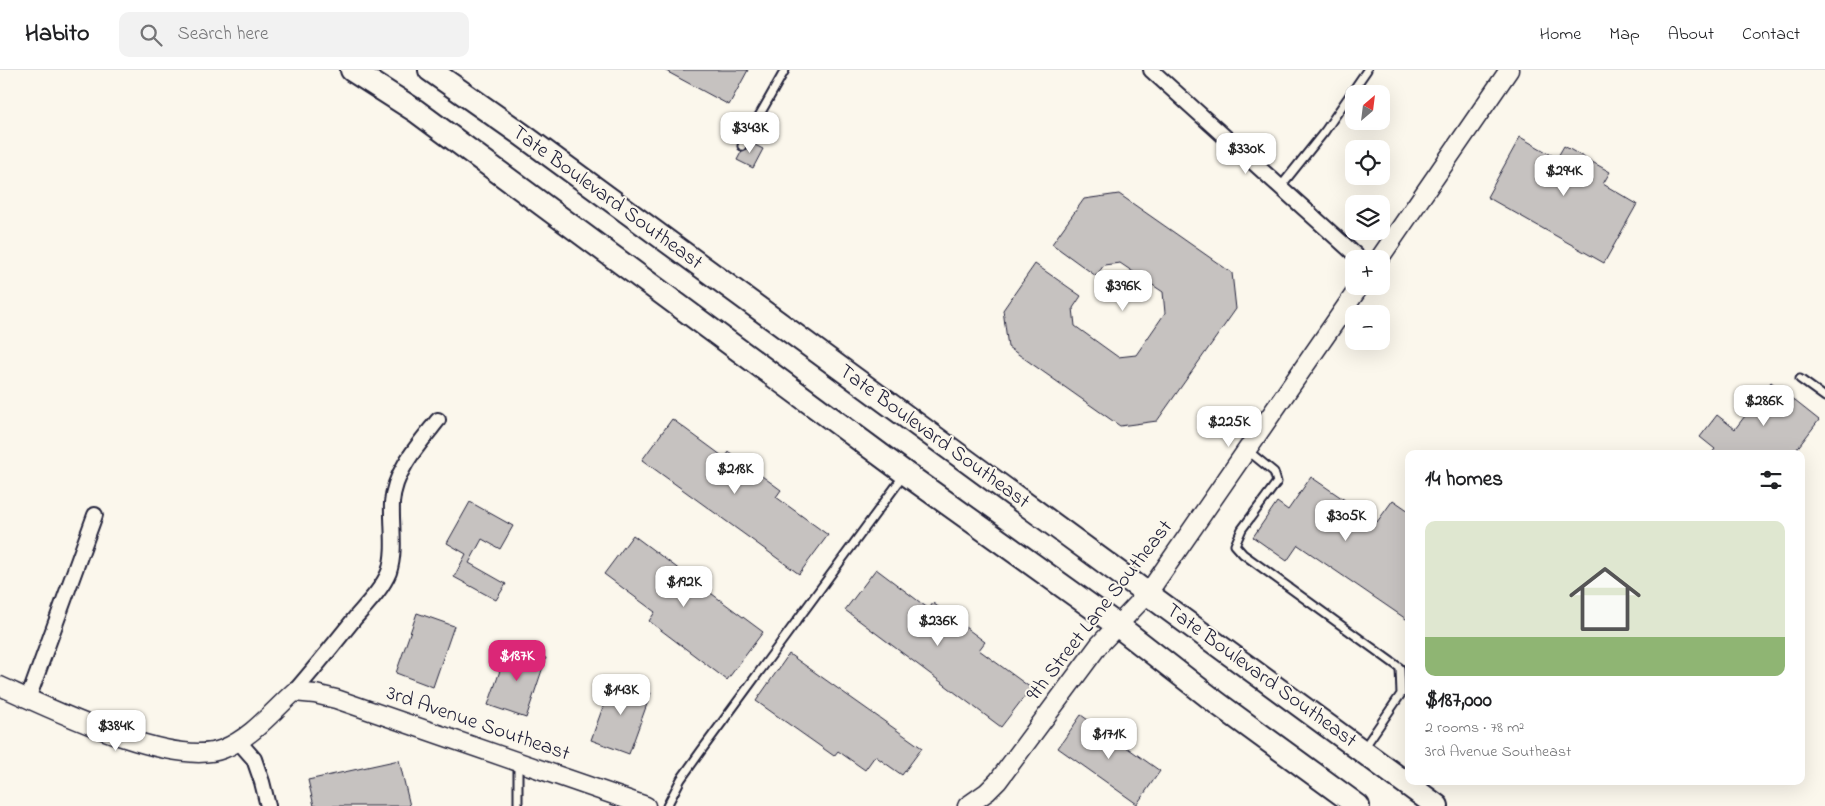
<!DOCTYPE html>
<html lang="en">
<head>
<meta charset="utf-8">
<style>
  body { margin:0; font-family:"Indie Flower",sans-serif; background:#f2f2f2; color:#202124; height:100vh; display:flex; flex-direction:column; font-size:19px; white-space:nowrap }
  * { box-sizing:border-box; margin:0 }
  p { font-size:16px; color:#757577 }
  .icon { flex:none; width:28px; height:28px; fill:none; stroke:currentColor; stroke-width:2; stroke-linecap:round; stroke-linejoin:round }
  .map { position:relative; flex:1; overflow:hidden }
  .details { position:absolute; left:1405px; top:380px; width:400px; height:335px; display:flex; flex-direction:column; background:#fff; border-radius:10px; box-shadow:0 5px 20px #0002 }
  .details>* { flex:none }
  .needle { width:32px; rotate:28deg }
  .buttons { position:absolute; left:1345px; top:15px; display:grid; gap:10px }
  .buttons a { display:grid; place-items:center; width:45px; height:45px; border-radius:10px; background:#fff; box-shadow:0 5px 20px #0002; font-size:25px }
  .price { position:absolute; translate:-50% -42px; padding:0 11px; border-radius:10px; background:#fff; color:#222; font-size:16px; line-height:32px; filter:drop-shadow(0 1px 2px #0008) }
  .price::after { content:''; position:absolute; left:50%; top:30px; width:15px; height:11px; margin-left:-8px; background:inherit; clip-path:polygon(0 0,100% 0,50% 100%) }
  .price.current { background:#db2777; color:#fff }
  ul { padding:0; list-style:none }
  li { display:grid; align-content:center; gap:10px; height:265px; padding:0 20px }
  li span { display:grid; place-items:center; height:155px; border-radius:10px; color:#555 }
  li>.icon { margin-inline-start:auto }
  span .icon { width:90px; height:90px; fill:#fffc; stroke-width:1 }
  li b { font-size:21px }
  h2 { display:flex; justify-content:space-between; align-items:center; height:60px; padding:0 20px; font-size:21px }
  header { display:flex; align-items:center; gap:30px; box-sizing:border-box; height:70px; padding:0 25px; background:#fff; border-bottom:1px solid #e0e0e0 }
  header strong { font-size:24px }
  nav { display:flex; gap:28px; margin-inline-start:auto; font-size:18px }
  .search { width:350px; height:45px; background:#f2f2f2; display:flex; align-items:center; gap:12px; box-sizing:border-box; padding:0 18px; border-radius:10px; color:#757577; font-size:19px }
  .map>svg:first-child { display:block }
  .building { fill:#c6c2c0; stroke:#22223b }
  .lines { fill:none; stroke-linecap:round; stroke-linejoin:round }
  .service-casing { stroke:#22223b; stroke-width:11 }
  .minor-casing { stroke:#22223b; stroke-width:18 }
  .tertiary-casing { stroke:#22223b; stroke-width:21 }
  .primary-casing { stroke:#22223b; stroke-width:26 }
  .service { stroke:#fbf7ec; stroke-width:7 }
  .minor { stroke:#fbf7ec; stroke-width:14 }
  .tertiary { stroke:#fbf7ec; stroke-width:18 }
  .primary { stroke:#fbf7ec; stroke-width:22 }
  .labels { text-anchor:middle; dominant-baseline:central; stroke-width:4; stroke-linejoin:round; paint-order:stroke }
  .street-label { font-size:21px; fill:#22223b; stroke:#fbf7ec }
</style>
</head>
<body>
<header>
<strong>Habito</strong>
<div class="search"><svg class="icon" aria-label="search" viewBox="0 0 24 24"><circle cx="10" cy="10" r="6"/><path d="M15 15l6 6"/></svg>Search here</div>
<nav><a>Home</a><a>Map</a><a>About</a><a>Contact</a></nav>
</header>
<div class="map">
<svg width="1825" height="736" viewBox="0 0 1825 736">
  <rect width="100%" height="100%" fill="#fbf7ec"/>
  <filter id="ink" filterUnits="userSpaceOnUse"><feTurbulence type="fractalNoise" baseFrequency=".02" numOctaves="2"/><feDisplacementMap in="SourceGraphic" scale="10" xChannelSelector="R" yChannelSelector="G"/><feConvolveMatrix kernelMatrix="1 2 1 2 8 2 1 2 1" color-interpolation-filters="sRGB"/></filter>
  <g filter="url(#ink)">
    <g class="building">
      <path d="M664,0h84l-19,35z"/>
      <path d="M1520,67l37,21 7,-12 46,26 -7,12 34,20 -33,59 -117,-66z"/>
      <path d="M747,71l16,8 -10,19 -16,-8z"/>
      <path d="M1119,124l113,79 4,36 -79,112 -37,5 -112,-79 -5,-37 32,-46 46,32 -8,12 2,18 43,31 18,-2 29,-42 -2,-21 -43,-29 -16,2 -8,11 -44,-32 32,-45z"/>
      <path d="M1771,312l48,38 -26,34h-82l4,-5 -15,-12 17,-22 18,14z"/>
      <path d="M672,349l53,39 4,-6 52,38 -5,7 52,38 -29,39 -157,-114z"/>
      <path d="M1311,407l66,45 16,-22 16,11v110l-111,-76 -11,16 -34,-24 24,-35 11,8z"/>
      <path d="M470,432l43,24 -13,23 -18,-10 -13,24 37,21 -10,16 -42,-23 12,-23 -19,-11z"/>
      <path d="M633,465l130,97 -36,48 -78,-59 6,-9 -51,-38z"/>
      <path d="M876,499l53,40 4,-6 52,39 -6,8 52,38 -30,39 -156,-117z"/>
      <path d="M417,543l37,13 -21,61 -37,-14z"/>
      <path d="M509,575l37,13 -20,60 -38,-13z"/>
      <path d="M789,584l133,94 -20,27 -27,-19 -10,14 -27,-19 -4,5 -78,-55z"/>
      <path d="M613,609l38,14 -22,61 -38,-14z"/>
      <path d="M1081,645l79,56 -23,33 -79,-56z"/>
      <path d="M399,690l11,46h-96l-6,-26z"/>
    </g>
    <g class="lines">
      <g class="service-casing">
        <g id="service">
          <path d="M742,76l43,-76"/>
          <path d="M1281,116l44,-55 42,-61"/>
          <path d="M1800,309l25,18"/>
          <path d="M1247,380l27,22 3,10 -35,47 -7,16 8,9 157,114 1,26 -37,54"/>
          <path d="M518,736v-44"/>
          <path d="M667,736l14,-27 20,-28 203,-276"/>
        </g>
      </g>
      <g class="minor-casing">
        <g id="minor">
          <path d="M1151,0l209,189"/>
          <path d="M294,622c21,-24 41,-49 61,-74 12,-14 27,-29 34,-46 7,-22 2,-46 3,-69 2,-32 27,-59 46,-83"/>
          <path d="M28,629l67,-184"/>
          <path d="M239,672l15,17 8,23 6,24"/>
        </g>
      </g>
      <g class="tertiary-casing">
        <g id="tertiary">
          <path d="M1379,189l130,-189"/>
          <path d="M0,616c49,22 173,83 223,63 28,-11 49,-37 71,-57l21,2 21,5 310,107"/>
          <path d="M967,736l20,-14 11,-11 101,-136 49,-52 212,-307"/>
        </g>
      </g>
      <g class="primary-casing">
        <g id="primary">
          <path d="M352,0l64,41 489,362 212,152 100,78 141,103"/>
          <path d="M430,0l91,64 916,672"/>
        </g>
      </g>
      <use href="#service" class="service"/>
      <use href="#minor" class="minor"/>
      <use href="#tertiary" class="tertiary"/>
      <use href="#primary" class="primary"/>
    </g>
  </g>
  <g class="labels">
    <g class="street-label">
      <text transform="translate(607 128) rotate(36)">Tate Boulevard Southeast</text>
      <text transform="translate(934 367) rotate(36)">Tate Boulevard Southeast</text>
      <text transform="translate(1100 541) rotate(-52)">9th Street Lane Southeast</text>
      <text transform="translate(1261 606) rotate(36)">Tate Boulevard Southeast</text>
      <text transform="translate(478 654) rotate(19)">3rd Avenue Southeast</text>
    </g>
  </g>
</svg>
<div class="buttons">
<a><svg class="needle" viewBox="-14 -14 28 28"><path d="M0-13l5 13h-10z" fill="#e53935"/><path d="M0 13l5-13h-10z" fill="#757577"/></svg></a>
<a><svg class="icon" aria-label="locate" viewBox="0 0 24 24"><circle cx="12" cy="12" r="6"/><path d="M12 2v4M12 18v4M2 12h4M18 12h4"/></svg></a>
<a><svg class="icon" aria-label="layers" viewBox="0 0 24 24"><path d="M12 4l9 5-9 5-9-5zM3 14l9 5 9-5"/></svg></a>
<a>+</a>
<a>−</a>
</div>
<b class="price" style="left:750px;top:84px">$343K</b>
<b class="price" style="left:1246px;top:105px">$330K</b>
<b class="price" style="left:1564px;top:127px">$294K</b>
<b class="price" style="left:1123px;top:242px">$396K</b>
<b class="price" style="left:1764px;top:357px">$286K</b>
<b class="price" style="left:1229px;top:378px">$225K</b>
<b class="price" style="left:735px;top:425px">$218K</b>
<b class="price" style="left:1346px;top:472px">$305K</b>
<b class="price" style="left:684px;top:538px">$192K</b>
<b class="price" style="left:938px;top:577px">$236K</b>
<b class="price current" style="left:517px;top:612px">$187K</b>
<b class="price" style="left:621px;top:646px">$143K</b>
<b class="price" style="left:116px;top:682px">$384K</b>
<b class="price" style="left:1109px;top:690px">$171K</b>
<section class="details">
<h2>14 homes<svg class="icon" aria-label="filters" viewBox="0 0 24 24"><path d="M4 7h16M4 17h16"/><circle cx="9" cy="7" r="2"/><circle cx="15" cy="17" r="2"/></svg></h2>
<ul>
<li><span style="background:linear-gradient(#dfe7d0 75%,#8fb573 0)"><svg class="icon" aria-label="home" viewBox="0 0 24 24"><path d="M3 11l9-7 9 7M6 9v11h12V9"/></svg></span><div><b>$187,000</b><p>2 rooms · 78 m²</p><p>3rd Avenue Southeast</p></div></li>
</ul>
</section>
</div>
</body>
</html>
